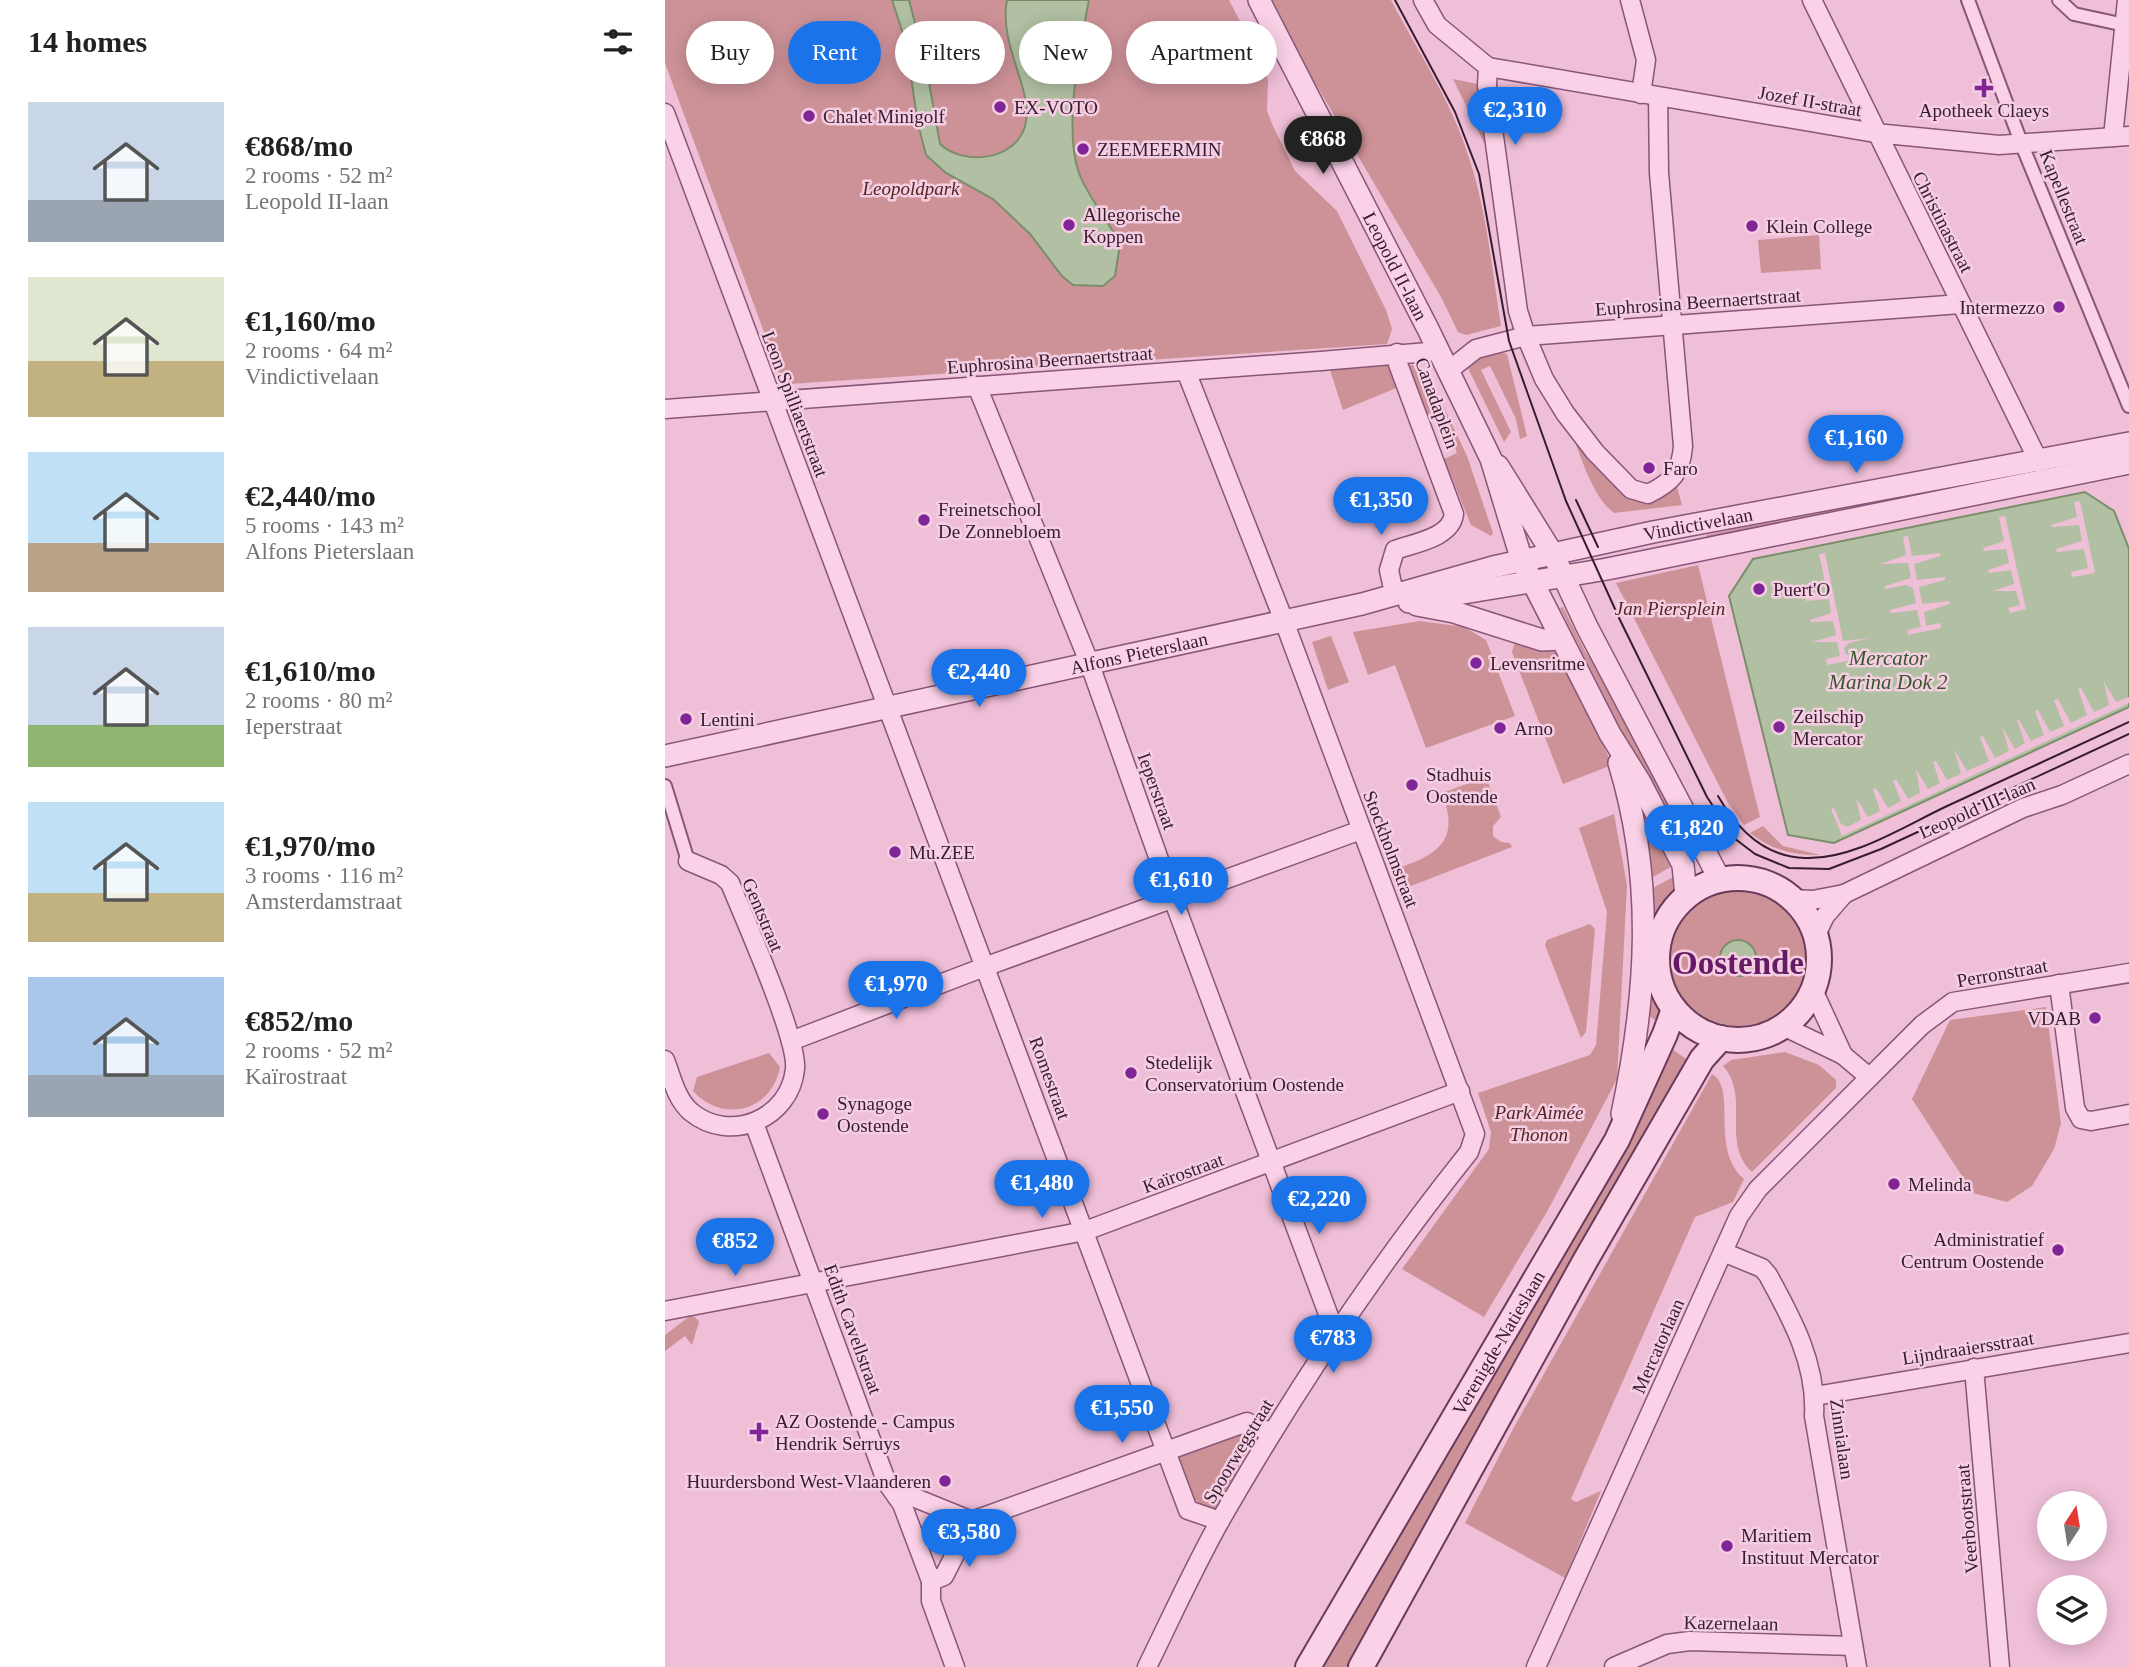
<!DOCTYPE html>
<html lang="en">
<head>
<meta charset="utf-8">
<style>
  body { margin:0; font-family:"Times New Roman",serif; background:#f6f6f6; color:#222; height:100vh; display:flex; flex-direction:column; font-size:26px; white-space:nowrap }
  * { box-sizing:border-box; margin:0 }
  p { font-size:23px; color:#767676 }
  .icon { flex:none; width:38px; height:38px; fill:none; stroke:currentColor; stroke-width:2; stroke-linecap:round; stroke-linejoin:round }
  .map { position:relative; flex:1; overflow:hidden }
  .sheet { display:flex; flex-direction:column; background:#fff; width:665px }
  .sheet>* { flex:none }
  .guide { position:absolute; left:21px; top:21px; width:665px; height:63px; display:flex; gap:14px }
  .needle { width:46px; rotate:12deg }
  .tools { position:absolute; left:1372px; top:1491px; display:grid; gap:14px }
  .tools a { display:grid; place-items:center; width:70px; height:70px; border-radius:50%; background:#fff; box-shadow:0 4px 18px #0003; font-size:35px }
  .price { position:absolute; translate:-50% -60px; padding:0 16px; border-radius:24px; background:#1a73e8; color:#fff; font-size:23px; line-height:46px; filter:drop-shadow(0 2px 4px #0008) }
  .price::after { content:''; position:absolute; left:50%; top:42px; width:21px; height:16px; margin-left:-10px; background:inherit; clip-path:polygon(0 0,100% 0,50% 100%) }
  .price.current { background:#222; color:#fff }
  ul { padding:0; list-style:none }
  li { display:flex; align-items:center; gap:21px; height:175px; padding:0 28px }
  li span { display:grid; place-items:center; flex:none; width:196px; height:140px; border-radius:0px; color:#555 }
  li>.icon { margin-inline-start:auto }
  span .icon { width:84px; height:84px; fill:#fffc; stroke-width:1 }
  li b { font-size:30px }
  h2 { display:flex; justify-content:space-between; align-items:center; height:84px; padding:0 28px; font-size:30px }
  .tag { padding:0 24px; border-radius:32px; background:#fff; box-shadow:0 4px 18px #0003; font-size:24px; line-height:63px }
  .tag.current { background:#1a73e8; color:#fff }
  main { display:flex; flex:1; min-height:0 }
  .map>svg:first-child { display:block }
  .green { fill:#cd9298 }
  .water { fill:#b1c0a2; stroke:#7a8e69; stroke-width:2 }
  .pier { fill:#efbed7 }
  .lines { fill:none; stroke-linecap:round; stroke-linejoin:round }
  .pedestrian-casing { stroke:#875678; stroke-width:16 }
  .minor-casing { stroke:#875678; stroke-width:21 }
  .tertiary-casing { stroke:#875678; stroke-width:24 }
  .secondary-casing { stroke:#693a5b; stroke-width:28 }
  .pedestrian { stroke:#fad1e6; stroke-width:12 }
  .minor { stroke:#fad1e6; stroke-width:18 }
  .tertiary { stroke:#fad1e6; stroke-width:21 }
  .secondary { stroke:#fad1e6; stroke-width:24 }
  .tram { stroke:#361c2f; stroke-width:2 }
  .poi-dot { fill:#7f2598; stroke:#f6cee2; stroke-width:2.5 }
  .labels { text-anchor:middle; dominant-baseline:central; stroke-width:5; stroke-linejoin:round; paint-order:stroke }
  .street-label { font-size:19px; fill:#361c2f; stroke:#f6cee2 }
  .poi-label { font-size:19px; fill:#361c2f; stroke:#f6cee2; text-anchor:start }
  .park-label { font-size:19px; font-style:italic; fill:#532422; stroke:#f6cee2 }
  .water-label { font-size:21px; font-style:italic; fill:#36572a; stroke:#f6cee2 }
  .town-label { font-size:33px; font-weight:bold; fill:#641a64; stroke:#f6cee2 }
</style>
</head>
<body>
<main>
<section class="sheet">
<h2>14 homes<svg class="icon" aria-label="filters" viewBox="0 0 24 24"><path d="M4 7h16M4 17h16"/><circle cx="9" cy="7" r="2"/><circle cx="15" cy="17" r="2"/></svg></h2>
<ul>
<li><span style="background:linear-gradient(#c9d6e8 70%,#9aa5b1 0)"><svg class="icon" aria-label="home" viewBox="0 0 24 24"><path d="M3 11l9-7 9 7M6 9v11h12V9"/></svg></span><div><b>€868/mo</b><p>2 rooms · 52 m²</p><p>Leopold II-laan</p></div></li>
<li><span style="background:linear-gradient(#dfe7d0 60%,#c2b280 0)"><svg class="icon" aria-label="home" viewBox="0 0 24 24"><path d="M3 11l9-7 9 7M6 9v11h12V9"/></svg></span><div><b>€1,160/mo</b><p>2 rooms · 64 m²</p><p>Vindictivelaan</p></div></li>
<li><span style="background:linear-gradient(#bfe0f5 65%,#b9a48a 0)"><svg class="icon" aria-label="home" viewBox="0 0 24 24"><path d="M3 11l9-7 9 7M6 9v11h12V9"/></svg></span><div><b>€2,440/mo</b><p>5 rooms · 143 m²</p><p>Alfons Pieterslaan</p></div></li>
<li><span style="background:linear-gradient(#c9d6e8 70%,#8fb573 0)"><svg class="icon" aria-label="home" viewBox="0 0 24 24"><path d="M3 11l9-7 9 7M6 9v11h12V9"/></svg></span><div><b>€1,610/mo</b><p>2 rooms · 80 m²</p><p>Ieperstraat</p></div></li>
<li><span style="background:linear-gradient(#bfe0f5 65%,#c2b280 0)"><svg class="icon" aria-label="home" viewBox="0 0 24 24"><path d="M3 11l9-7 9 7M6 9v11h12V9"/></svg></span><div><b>€1,970/mo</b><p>3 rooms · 116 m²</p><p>Amsterdamstraat</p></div></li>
<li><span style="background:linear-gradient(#a9c7e8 70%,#9aa5b1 0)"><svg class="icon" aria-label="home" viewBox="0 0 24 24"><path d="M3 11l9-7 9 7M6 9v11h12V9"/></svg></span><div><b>€852/mo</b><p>2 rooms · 52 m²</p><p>Kaïrostraat</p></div></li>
</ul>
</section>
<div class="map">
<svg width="1464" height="1667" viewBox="0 0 1464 1667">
  <rect width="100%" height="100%" fill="#efbed7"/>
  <g class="green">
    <path d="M0,0h564l36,70 3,11 -1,30 6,15 22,45 42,40 49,99 6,19 -5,15 -597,40 -8,-3 -117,-318z"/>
    <path d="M607,0h119c27,52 61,102 78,158 18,54 23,112 32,168l-35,9 -8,-3 -17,-35 -133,-226z"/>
    <path d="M788,79l24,5 7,32v27z"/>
    <path d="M1154,235l2,34 -60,4 -3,-33z"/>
    <path d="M833,352l9,2 20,82 -7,3 -4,-20 -26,-53 -9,4 30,62 -7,10 -36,-74 10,-11z"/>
    <path d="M727,364l9,22 -58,24 -13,-40z"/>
    <path d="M742,364l16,4 7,10 37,78 26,77 -2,3 -20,-11 -27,-66 13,-6 -15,-39 -13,5z"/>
    <path d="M908,437l46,49 58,1 5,18 -68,8c-21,-16 -31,-51 -41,-76z"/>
    <path d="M1362,470l-78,18 -27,11 -214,43 -2,-7z"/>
    <path d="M1033,565l62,252 -16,8 -16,-22 -112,-220z"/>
    <path d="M898,607l22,44 25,36 83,165 -8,5 -125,-249z"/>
    <path d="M755,621l44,6 22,13 29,76 -89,32 -31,-83 -27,10 -15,-43z"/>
    <path d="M666,636l18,46 -21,8 -16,-48z"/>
    <path d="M851,638l39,14 14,14 43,99 -49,19 -51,-132z"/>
    <path d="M821,777l15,40 -8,9v10l8,6 9,1 2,4 -109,42 -7,-20c44,-15 64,-29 46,-76z"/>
    <path d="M969,790l40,75 -26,15z"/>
    <path d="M949,814l13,71 -10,194 -69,131 -64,107 -82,-48 87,-120 2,-17 -13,-39 112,-38 6,-10 11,-133 -28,-84z"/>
    <path d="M1098,826l20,20 37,9c-26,1 -50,-6 -70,-22z"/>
    <path d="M1012,875c-3,25 -23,40 -27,66 -5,28 11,54 9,82l-15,-11 5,-122z"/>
    <circle cx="1075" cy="958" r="71"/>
    <path d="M925,924l5,5 -9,103 -5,6 -36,-93 2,-5z"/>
    <path d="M1381,1007l15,116 -7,26 -22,37 -25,16 -34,-9 -61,-94 38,-79z"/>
    <path d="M1004,1047l20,14 -339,606h-26c118,-204 244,-406 345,-620z"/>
    <path d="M1120,1052l34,13 17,15v8l-84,84c-32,-30 -1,-76 -29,-106l8,-6z"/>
    <path d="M104,1053l11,14c-8,44 -57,57 -87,24l4,-14z"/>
    <path d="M1047,1074c26,15 -3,74 32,105l-11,23 -38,15 -124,282 5,3 25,-11 -36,87 -100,-55 48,-94z"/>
    <path d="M25,1316l5,1 4,5 -7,23 -7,-9 -20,15v-16z"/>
    <path d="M572,1431l15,8 -33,69c-29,5 -34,-31 -44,-54z"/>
  </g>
  <g class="water">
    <path d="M227,0h17l17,66 14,78c23,22 75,17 85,-18 10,-35 -27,-80 -18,-126h82c-9,46 -26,129 -10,173 10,26 29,47 41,71l-5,32 -12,10 -30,-1 -11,-9 -32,-42 -37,-35 -47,-26 -20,-18 -8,-31 -12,-81z"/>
    <path d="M1420,492l29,19 15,38v158l-295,136 -46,-8 -59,-239 24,-37z"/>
    <circle cx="1073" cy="958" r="18"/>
  </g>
  <g class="pier">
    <path d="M1415,501l15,72 -23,4 -1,-5 17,-4 -4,-19 -27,3 -1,-3 26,-8 -3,-16 -27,2 -1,-2 26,-8 -3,-15z"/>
    <path d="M1340,516l21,93 -16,4 -2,-5 12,-3 -4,-14h-23l21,-7 -3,-14 -22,3 -1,-3 21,-7 -3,-14 -22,2 -1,-3 21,-7 -5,-24z"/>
    <path d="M1243,536l4,20 28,-3v3l-26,8 3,16 28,-3v3l-26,7 3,17 27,-3 1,3 -26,8 2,14 14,-3 1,5 -33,7 -1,-5 14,-3 -4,-17 -27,3v-3l26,-7 -3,-15 -7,-3 -21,4v-3l26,-8 -3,-15 -28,1 26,-9 -3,-18z"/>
    <path d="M1160,553l18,88 27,-3 -21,5 -5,5 2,7 14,-2 1,5 -34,7 -1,-6 14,-3 -3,-14h-25l24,-7 -3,-14 -22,1 -1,-2 21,-7 -2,-14 -23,2v-3l21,-6 -8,-38z"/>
    <path d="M1439,682l12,20 13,-5v6l-287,133 -11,-27 3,-1 7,16 6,3 14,-7 -5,-22 12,19 12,-6 -7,-22 3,-1 12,20 13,-7 -8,-20 3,-2 12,20 12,-6 -4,-24 12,20 12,-6 -7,-21 3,-1 11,19 14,-6 -7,-25 13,22 22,-10 -9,-24 3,-1 12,22 14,-7 -7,-24 13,22 10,-6 -8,-23h2l12,21 13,-6 -9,-24 3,-1 12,22 14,-6 -10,-26 4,-1 13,24 16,-8 -9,-26 3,-1 13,24 15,-7z"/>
  </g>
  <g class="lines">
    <g class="pedestrian-casing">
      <g id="pedestrian">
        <path d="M1303,0l54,145 107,261"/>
        <path d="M1394,0l15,14 51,11"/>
        <path d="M0,786l23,75"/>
      </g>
    </g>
    <g class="minor-casing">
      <g id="minor">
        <path d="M758,0l14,25 51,42 -1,18 31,226 8,25 18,43 21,34 30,39 36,37 17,5c24,-12 33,-21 35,-48l-24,-273 -1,-76"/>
        <path d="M965,0l16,60 -5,34"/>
        <path d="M1147,0l227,462"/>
        <path d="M823,67l387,66 124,12 130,-9"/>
        <path d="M0,113l523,1397 32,11"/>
        <path d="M1448,137l14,-137"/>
        <path d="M783,371l28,-22 50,-13 435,-32"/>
        <path d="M312,386l112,276 84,237 157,420 10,9"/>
        <path d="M0,409l656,-48 107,-9 9,-4"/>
        <path d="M729,593l-5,-23 6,-20c19,-7 56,-12 59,-36l-56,-150 -1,-11"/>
        <path d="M1127,899l21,1 31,-6 179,-86 39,-13 67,-31"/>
        <path d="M1151,935l9,-19 19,-22"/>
        <path d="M1394,984l16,124 6,11 10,2 38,-7"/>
        <path d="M1149,992l29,63"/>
        <path d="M1120,1027l58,28 26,22"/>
        <path d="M126,1041l196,-75 374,-136"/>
        <path d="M0,1060c7,18 11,39 26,52 39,32 99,7 104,-43 3,-31 -51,-151 -65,-186l-9,-8 -33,-14"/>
        <path d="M89,1123l133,360 15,21 29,77v20l24,66"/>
        <path d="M1058,1252l39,16 6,7c24,44 49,89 46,141l43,251"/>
        <path d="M0,1311l420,-80 375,-140"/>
        <path d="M1309,1368l26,299"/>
        <path d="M1150,1396l314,-53"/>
        <path d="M232,1497l11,-2 64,26"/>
        <path d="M266,1581l13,-5 28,-55 275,-99 25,11"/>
        <path d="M482,1667c24,-49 47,-100 74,-148 73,-127 156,-252 248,-367l6,-18 -191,-513 -98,-250"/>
        <path d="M871,1667l203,-451 19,-27 164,-164 31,-23 176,-29"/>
        <path d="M949,1667l53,-23 23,-3 163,5"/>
      </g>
    </g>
    <g class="tertiary-casing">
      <g id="tertiary">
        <path id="s1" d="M594,0l169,329 63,130 31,102 88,173 30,48 43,83 3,31"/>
        <path d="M833,466l56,90 33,71 133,253"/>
        <path d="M744,602l198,-33 522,-106"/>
        <path d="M752,605l37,7 88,28 19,-1"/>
        <path id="s2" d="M0,756l697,-152 131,-37 160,-35 476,-89"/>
        <path d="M954,763c36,118 28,232 3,351"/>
      </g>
    </g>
    <g class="secondary-casing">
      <g id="secondary">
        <circle cx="1073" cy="959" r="81"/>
        <path id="s3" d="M643,1667l309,-527 48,-106 9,-25"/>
        <path d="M696,1667l224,-406 117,-202 19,-21"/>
      </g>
    </g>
    <use href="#pedestrian" class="pedestrian"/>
    <use href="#minor" class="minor"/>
    <use href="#tertiary" class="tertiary"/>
    <use href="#secondary" class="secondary"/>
    <g class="tram">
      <path d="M730,0l60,112 24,62 30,167 57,160 54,119 87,177 27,41 21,16 34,14 40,1 52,-20 248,-115"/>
      <path d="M911,500l22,47"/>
      <path d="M1053,796c19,33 46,61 87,62 47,2 98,-31 140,-51 61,-28 123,-57 184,-85"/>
    </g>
  </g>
  <g class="poi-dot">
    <path d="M1315.5 77.5h7v7h7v7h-7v7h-7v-7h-7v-7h7z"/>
    <circle cx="335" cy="107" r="7"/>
    <circle cx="144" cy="116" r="7"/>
    <circle cx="418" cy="149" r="7"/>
    <circle cx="404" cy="225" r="7"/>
    <circle cx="1087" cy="226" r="7"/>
    <circle cx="1394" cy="307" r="7"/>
    <circle cx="984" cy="468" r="7"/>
    <circle cx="259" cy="520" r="7"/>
    <circle cx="1094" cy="589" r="7"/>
    <circle cx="811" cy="663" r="7"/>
    <circle cx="21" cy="719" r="7"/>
    <circle cx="1114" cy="727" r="7"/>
    <circle cx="835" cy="728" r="7"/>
    <circle cx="747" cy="785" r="7"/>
    <circle cx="230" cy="852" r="7"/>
    <circle cx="1430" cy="1018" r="7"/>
    <circle cx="466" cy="1073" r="7"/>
    <circle cx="158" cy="1114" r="7"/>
    <circle cx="1229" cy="1184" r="7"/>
    <circle cx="1393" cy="1250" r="7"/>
    <path d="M90.5 1421.5h7v7h7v7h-7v7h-7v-7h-7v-7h7z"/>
    <circle cx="280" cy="1481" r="7"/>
    <circle cx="1062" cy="1546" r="7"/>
  </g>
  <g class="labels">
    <g class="street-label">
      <text transform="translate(1145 101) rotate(10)">Jozef II-straat</text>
      <text transform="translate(1399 197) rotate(68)">Kapellestraat</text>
      <text transform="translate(1278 222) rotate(63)">Christinastraat</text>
      <text stroke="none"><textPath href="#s1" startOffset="299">Leopold II-laan</textPath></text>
      <text transform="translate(1033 302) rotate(-4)">Euphrosina Beernaertstraat</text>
      <text transform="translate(385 360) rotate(-4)">Euphrosina Beernaertstraat</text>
      <text transform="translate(772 403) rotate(70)">Canadaplein</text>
      <text transform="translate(130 404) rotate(69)">Leon Spilliaertstraat</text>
      <text stroke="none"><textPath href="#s2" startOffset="1059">Vindictivelaan</textPath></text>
      <text stroke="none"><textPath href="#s2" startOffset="485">Alfons Pieterslaan</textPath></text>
      <text transform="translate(492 791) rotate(70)">Ieperstraat</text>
      <text transform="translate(1312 808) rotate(-24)">Leopold III-laan</text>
      <text transform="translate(726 849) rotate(69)">Stockholmstraat</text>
      <text transform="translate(98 915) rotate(67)">Gentstraat</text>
      <text transform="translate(1337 973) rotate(-10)">Perronstraat</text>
      <text transform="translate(385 1078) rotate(70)">Romestraat</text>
      <text transform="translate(518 1173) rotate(-20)">Kaïrostraat</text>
      <text transform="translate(188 1329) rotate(70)">Edith Cavellstraat</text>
      <text stroke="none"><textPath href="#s3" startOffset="376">Verenigde-Natieslaan</textPath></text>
      <text transform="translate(993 1346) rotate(-66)">Mercatorlaan</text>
      <text transform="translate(1303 1348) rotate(-9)">Lijndraaiersstraat</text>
      <text transform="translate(1177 1439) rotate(82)">Zinnialaan</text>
      <text transform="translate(573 1451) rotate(-59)">Spoorwegstraat</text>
      <text transform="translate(1302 1519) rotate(-95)">Veerbootstraat</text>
      <text transform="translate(1066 1623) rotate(1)">Kazernelaan</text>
    </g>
    <g class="poi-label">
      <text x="349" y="107">EX-VOTO</text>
      <text x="1319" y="110" text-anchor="middle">Apotheek Claeys</text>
      <text x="158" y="116">Chalet Minigolf</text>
      <text x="432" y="149">ZEEMEERMIN</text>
      <text x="418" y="214">Allegorische<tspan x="418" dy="22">Koppen</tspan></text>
      <text x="1101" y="226">Klein College</text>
      <text x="1380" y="307" text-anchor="end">Intermezzo</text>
      <text x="998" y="468">Faro</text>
      <text x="273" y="509">Freinetschool<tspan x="273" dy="22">De Zonnebloem</tspan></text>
      <text x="1108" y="589">Puert'O</text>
      <text x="825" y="663">Levensritme</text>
      <text x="1128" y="716">Zeilschip<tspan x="1128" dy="22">Mercator</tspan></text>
      <text x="35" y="719">Lentini</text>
      <text x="849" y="728">Arno</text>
      <text x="761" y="774">Stadhuis<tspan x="761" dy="22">Oostende</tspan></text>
      <text x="244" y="852">Mu.ZEE</text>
      <text x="1416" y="1018" text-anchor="end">VDAB</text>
      <text x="480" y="1062">Stedelijk<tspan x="480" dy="22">Conservatorium Oostende</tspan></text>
      <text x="172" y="1103">Synagoge<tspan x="172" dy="22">Oostende</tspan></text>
      <text x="1243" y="1184">Melinda</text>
      <text x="1379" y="1239" text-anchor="end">Administratief<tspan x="1379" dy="22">Centrum Oostende</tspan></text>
      <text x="110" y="1421">AZ Oostende - Campus<tspan x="110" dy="22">Hendrik Serruys</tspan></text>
      <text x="266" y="1481" text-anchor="end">Huurdersbond West-Vlaanderen</text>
      <text x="1076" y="1535">Maritiem<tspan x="1076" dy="22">Instituut Mercator</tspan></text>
    </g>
    <g class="park-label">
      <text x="246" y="188">Leopoldpark</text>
      <text x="1005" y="608">Jan Piersplein</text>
      <text x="874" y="1112">Park Aimée<tspan x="874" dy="22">Thonon</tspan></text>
    </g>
    <g class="water-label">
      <text x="1223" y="658">Mercator<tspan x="1223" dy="24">Marina Dok 2</tspan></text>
    </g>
    <g class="town-label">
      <text x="1073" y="963">Oostende</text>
    </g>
  </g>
</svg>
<div class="tools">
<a><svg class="needle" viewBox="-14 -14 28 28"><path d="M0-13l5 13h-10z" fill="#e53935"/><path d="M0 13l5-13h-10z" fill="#767676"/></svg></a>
<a><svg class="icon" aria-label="layers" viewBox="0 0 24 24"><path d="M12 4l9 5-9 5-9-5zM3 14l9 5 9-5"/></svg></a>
</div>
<b class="price" style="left:850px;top:147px">€2,310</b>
<b class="price current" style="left:658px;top:176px">€868</b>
<b class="price" style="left:1191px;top:475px">€1,160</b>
<b class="price" style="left:716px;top:537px">€1,350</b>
<b class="price" style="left:314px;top:709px">€2,440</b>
<b class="price" style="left:1027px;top:865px">€1,820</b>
<b class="price" style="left:516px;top:917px">€1,610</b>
<b class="price" style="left:231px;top:1021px">€1,970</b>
<b class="price" style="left:377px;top:1220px">€1,480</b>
<b class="price" style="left:654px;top:1236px">€2,220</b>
<b class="price" style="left:70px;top:1278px">€852</b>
<b class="price" style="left:668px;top:1375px">€783</b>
<b class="price" style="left:457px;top:1445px">€1,550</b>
<b class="price" style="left:304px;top:1569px">€3,580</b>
<div class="guide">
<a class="tag">Buy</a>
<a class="tag current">Rent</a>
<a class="tag">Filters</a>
<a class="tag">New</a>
<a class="tag">Apartment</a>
</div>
</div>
</main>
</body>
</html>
